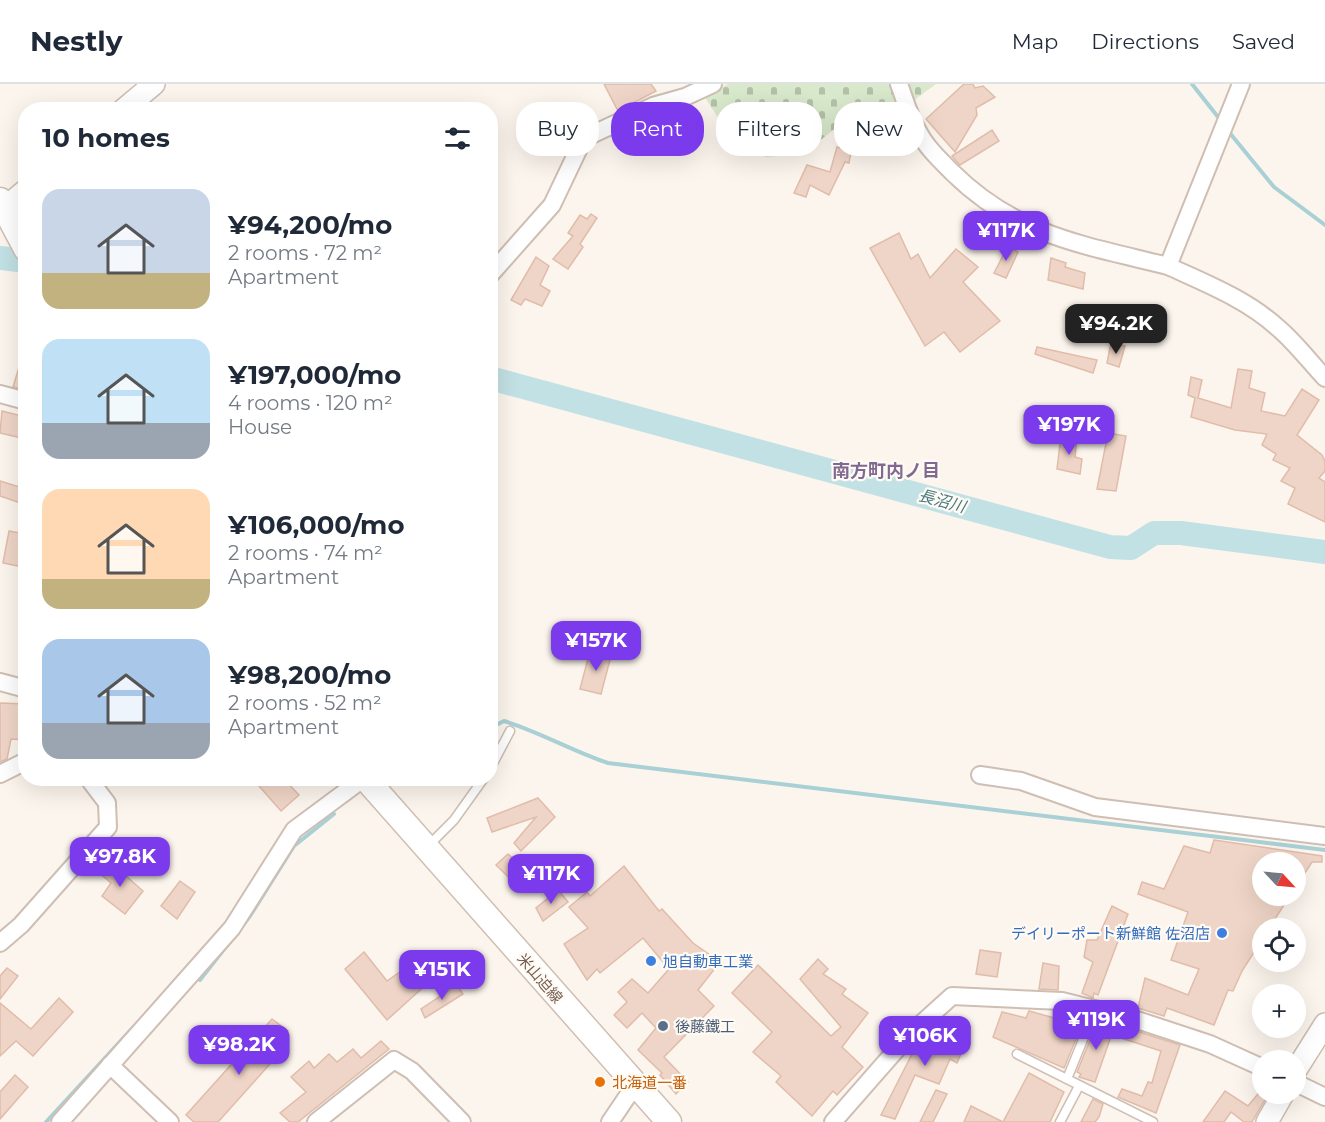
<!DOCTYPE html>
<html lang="en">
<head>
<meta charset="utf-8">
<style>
  body { margin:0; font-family:Montserrat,"Noto Sans JP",sans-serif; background:#f2f2f3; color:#1f2937; height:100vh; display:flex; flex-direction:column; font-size:22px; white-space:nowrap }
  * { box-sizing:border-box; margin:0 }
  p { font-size:20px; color:#747a83 }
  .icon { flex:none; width:33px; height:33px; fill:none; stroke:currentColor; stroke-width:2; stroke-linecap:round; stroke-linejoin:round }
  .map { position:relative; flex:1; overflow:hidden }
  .drawer { position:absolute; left:18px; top:18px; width:480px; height:684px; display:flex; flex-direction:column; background:#fff; border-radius:24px; box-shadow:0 6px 24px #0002 }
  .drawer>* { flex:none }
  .guide { position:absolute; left:516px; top:18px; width:570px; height:54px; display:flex; gap:12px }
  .needle { width:39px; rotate:116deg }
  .tools { position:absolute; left:1252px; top:768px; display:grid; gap:12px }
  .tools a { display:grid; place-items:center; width:54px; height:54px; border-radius:50%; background:#fff; box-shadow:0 6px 24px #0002; font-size:30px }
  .price { position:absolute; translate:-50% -51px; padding:0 14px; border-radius:12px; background:#7c3aed; color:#fff; font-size:20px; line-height:39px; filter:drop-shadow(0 2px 3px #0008) }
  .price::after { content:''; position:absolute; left:50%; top:36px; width:18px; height:14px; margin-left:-9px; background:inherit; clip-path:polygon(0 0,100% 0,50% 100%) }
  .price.active { background:#222; color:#fff }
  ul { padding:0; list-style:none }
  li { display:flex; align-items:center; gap:18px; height:150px; padding:0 24px }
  li span { display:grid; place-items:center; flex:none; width:168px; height:120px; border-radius:18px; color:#555 }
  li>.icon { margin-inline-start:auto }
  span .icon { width:72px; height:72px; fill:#fffc; stroke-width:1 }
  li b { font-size:26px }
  h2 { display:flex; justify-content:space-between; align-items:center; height:72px; padding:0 24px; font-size:26px }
  .tag { padding:0 21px; border-radius:24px; background:#fff; box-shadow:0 6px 24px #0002; font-size:21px; line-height:54px }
  .tag.active { background:#7c3aed; color:#fff }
  header { display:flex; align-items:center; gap:36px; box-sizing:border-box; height:84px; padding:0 30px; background:#fff; border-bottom:2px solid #e0e1e3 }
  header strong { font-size:28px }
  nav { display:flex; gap:33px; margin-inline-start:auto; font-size:21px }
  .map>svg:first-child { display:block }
  .cemetery { fill:url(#cemetery-stones) }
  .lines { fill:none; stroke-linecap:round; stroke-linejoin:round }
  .stream { stroke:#a9d0d5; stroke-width:4 }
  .river { stroke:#c2e1e4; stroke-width:24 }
  .building { fill:#efd5c7; stroke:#e0bca9; stroke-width:1.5 }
  .service-casing { stroke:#cebeb3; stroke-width:11 }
  .minor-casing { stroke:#cebeb3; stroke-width:20 }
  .tertiary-casing { stroke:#cebeb3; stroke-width:24 }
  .secondary-casing { stroke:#d0beb1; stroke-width:27 }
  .service { stroke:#fff; stroke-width:8 }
  .minor { stroke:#fff; stroke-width:16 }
  .tertiary { stroke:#fff; stroke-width:21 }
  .secondary { stroke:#fff; stroke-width:24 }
  .shop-dot { fill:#3f7fe0; stroke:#fefaf4; stroke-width:2 }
  .service-dot { fill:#5c6f8a; stroke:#fefaf4; stroke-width:2 }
  .food-dot { fill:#e8710a; stroke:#fefaf4; stroke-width:2 }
  .labels { text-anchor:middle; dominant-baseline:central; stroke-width:4.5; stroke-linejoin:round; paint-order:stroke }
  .shop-label { font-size:15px; fill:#366cbe; stroke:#fefaf4; text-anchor:end }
  .street-label { font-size:15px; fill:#765d51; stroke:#fefaf4 }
  .service-label { font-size:15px; fill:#4e5e75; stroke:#fefaf4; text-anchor:start }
  .food-label { font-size:15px; fill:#c56008; stroke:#fefaf4; text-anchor:start }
  .water-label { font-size:16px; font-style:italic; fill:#487980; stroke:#fefaf4 }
  .quarter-label { font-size:18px; font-weight:bold; fill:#826991; stroke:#fefaf4 }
</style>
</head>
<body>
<header>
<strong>Nestly</strong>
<nav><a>Map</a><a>Directions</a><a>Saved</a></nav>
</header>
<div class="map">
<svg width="1325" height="1038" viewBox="0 0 1325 1038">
  <defs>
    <pattern id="cemetery-stones" width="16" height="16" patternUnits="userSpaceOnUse" patternTransform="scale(1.5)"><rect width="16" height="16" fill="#d9e9cc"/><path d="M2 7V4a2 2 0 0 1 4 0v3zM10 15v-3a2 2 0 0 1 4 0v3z" fill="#b5c0a8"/></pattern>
  </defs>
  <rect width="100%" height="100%" fill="#fcf5ed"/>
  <path class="cemetery" d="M728,0h208l-19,14 -18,25h-57l-39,31 -37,3 -31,-13 -31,-48z"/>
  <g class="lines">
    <g class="stream">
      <path d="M1192,0l26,33"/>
      <path d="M1229,48l45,55 51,38"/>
      <path d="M490,644l14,-7c36,11 68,30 104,42l717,87"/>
      <path d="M200,896l50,-64 44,-70 40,-32"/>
      <path d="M46,1038l93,-101"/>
    </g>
    <g class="river">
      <path d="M0,174l26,3"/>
      <path d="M490,294l620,169 21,1 23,-15h27l144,19"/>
    </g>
  </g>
  <g class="building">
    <path d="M604,0h47l5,7 -38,20z"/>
    <path d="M964,0h9l2,4 8,-2 12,11 -19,11 1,7 -22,37 -29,-33z"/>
    <path d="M576,35l10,7 -13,11 -8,16 -8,-5z"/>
    <path d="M992,46l7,11 -39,24 -8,-9z"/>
    <path d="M837,63l14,5 -2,11 -4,-1 -16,33 -19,-10 -4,12 -12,-4 13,-28 23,7z"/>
    <path d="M591,130l6,4 -17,26 3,3 -15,22 -15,-10 20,-23 -5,-3 12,-18 7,4z"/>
    <path d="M899,149l12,26 7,-5 12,24 26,-29 22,18 -15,15 37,39 -40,31 -16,-20 -19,14 -55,-98z"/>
    <path d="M1008,162l10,6 -12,26 -12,-5z"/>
    <path d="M536,173l13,9 -9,19 10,6 -8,15 -17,-7 -4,6 -10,-5z"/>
    <path d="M1051,174l15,5 -1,4 20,6 -2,16 -35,-9z"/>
    <path d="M1111,259l14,3 -6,21 -12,-4z"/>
    <path d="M1037,263l60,13 -4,13 -58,-19z"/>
    <path d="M23,270h3v36l-13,-3z"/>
    <path d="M1238,285l14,2 -3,17 16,5 -4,18 24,5 17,-27 17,11 -22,35 25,20 3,6v10l-6,7 6,4v40l-37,-18 7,-16 -14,-7 9,-13 -17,-8 3,-6 -14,-9 5,-11 -32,-4 -44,-13 4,-19 -7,-3 3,-18 11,3 -4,18 33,10z"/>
    <path d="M2,327l24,6v22l-26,-6z"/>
    <path d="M1108,349l18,3 -10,55 -19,-2z"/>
    <path d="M1061,352l16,3 -2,18 7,2 -2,15 -23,-5z"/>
    <path d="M0,397l26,8v16l-26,-9z"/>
    <path d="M9,447l17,3 -3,33 -20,-4z"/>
    <path d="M590,567l21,5 -10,38 -21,-5z"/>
    <path d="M0,619l26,1v36l-15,-1 -4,20 -7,3z"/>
    <path d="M252,694h31l16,17 -18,16z"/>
    <path d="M538,714l17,19 -34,34 -7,-8 22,-26 -44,15 -5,-14z"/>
    <path d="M126,754l12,11 2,-3 9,6 -3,4 11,9 -3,5 -37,-22z"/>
    <path d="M1214,756l108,16v6h-10l-16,25v-25h-33v34h27l-21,32h-6v10l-21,33 -9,20 -5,-1 -14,35 -47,-17 -3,8 -26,-8 7,-30 43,17 11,-26 -28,-9 17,-48 -50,-18 4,-12 22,7 20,-43 26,7z"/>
    <path d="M508,770l23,20 -11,14 -24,-23z"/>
    <path d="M108,776l35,31 -18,23 -23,-18 9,-13 -13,-11z"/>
    <path d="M624,782l35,45 3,-2 31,34 27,19 -22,28 16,16 -50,51 24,25 -12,12 -16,-19 2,-2 -24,-23 18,-22 -14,-15 -15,15 -13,-13 13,-13 -9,-10 14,-13 16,14 21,-24 -26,-31 -43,35 -3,-4 -10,11 -23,-36 24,-16 -19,-21 18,-15 3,4z"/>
    <path d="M180,797l15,11 -18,27 -16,-13z"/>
    <path d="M558,806l10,12 -25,19 -7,-13z"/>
    <path d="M1112,822l16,8 -30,81 -4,-2 -1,5 -11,-5 11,-31 -9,-5 3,-17h10z"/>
    <path d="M980,866l21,3 -4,24 -21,-3z"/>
    <path d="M364,868l23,29 37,-26 15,18 -52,47 -42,-51z"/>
    <path d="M818,875l10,10 -5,5 23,15 -4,5 26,19 -26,34 21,20 -26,28 -4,-4 -21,25 -36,-34 5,-6 -28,-24 19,-20 -40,-39 26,-28 73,71 10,-9 -41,-48z"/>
    <path d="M1043,879l16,3 -1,24 -19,-1z"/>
    <path d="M7,884l11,8 -18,23v-23z"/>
    <path d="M457,901l6,9 -38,24 -4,-9z"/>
    <path d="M59,914l14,14 -40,44 -17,-15 -16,15v-53l31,26z"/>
    <path d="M1029,927l40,11 2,-8 14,3 -21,51 -71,-31 9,-25 24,6z"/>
    <path d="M272,935l16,12 -15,18 5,6 -60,67h-24l-8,-7z"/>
    <path d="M1098,937l17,4 -20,57 -16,-5 2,-3 -4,-2z"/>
    <path d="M930,946l36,12 -9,21 -7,-4 -11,25 -24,-9 -20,44 -14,-4 32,-63 5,1z"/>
    <path d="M1133,946l47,15 -24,68 -38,-16 4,-8 20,7 6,-14 4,1 9,-32 -40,-13 1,-4 9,1z"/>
    <path d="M381,957l8,8 -91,73h-8l-10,-9 26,-21 -15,-15 18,-16 5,7 15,-14 8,8 16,-13 8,9z"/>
    <path d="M1029,989l35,19 -14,30h-47z"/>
    <path d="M15,991l13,12 -28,32v-27z"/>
    <path d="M936,1006l11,4 -14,28h-13z"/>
    <path d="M1261,1006l6,6 -15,26h-8l-13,-10 -7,10h-21l22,-31 23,15z"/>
    <path d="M1093,1015l10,5 -4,13 -4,5h-14z"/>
    <path d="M971,1022l32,16h-39z"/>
  </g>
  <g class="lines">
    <g class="service-casing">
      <g id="service">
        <path d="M490,685l20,-38"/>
        <path d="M427,763l27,-27 30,-42"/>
        <path d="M1017,970l136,68"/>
        <path d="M1067,995l28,-69"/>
        <path d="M1060,1038l19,-36"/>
      </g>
    </g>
    <g class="minor-casing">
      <g id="minor">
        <path d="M899,0c6,16 10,32 19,47 8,16 22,29 35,42 64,63 131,72 215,93l73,-182"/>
        <path d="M1168,182c37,17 78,33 109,61 18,15 32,34 48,51"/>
        <path d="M490,191l62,-70 29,-61 8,-8 64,-30 32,-9 28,-13"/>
        <path d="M0,310l26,7"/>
        <path d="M0,598l26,7"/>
        <path d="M0,690l26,-13"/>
        <path d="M980,691l41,6 74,26 230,29"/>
        <path d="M0,859l21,-18 87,-98 -1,-24 -19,-25"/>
        <path d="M110,981l60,57"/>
        <path d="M1296,999l29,14"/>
        <path d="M60,1038l172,-194 62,-98 70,-52"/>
        <path d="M316,1038l78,-62 18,11 50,51"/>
        <path d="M610,1038l25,-37"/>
        <path d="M833,1038l78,-89 41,-37 110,5 69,17 79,26 53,24"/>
      </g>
    </g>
    <g class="tertiary-casing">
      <g id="tertiary">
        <path d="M123,26l31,-26"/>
        <path d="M0,128l26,-22"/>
        <path d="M1296,986l29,-46"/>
        <path d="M1267,1038l16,-28"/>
      </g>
    </g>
    <g class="secondary-casing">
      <g id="secondary">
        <path d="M0,116l26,49"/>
        <path d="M365,694l304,344"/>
      </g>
    </g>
    <use href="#service" class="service"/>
    <use href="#minor" class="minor"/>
    <use href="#tertiary" class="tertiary"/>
    <use href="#secondary" class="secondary"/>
  </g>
  <g class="shop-dot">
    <circle cx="1222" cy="849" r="6"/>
    <circle cx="651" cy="877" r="6"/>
  </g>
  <circle class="service-dot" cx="663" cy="942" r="6"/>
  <circle class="food-dot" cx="600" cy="998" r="6"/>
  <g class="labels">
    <g class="shop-label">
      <text x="1210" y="849">デイリーポート新鮮館 佐沼店</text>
      <text x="663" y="877" text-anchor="start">旭自動車工業</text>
    </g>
    <g class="street-label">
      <text transform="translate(540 894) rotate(49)">米山迫線</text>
    </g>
    <g class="service-label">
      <text x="675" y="942">後藤鐵工</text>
    </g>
    <g class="food-label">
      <text x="612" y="998">北海道一番</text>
    </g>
    <g class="water-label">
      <text transform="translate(942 417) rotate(15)">長沼川</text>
    </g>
    <g class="quarter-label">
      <text x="886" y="387">南方町内ノ目</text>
    </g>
  </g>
</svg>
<div class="tools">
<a><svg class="needle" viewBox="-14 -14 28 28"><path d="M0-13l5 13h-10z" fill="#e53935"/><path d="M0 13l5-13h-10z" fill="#747a83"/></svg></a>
<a><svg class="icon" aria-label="locate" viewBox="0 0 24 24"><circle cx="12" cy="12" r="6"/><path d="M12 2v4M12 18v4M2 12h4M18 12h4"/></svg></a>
<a>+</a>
<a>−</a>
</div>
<b class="price" style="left:1006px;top:178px">¥117K</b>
<b class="price active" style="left:1116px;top:271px">¥94.2K</b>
<b class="price" style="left:1069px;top:372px">¥197K</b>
<b class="price" style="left:596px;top:588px">¥157K</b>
<b class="price" style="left:120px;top:804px">¥97.8K</b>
<b class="price" style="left:551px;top:821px">¥117K</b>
<b class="price" style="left:442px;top:917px">¥151K</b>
<b class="price" style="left:1096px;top:967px">¥119K</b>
<b class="price" style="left:925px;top:983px">¥106K</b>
<b class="price" style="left:239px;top:992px">¥98.2K</b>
<div class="guide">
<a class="tag">Buy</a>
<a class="tag active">Rent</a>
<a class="tag">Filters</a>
<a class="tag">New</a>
</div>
<section class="drawer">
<h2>10 homes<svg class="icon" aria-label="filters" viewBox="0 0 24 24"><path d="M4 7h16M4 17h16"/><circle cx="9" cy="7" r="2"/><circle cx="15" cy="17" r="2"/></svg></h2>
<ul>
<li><span style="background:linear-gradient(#c9d6e8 70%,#c2b280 0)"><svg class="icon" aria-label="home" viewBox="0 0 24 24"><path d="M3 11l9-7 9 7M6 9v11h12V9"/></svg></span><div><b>¥94,200/mo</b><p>2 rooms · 72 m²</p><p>Apartment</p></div></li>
<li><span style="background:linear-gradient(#bfe0f5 70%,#9aa5b1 0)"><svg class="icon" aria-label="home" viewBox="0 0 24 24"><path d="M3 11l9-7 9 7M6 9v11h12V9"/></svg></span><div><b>¥197,000/mo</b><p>4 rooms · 120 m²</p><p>House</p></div></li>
<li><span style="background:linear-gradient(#ffd9b3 75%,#c2b280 0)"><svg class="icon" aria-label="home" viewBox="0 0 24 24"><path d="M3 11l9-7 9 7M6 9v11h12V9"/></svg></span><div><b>¥106,000/mo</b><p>2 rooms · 74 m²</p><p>Apartment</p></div></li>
<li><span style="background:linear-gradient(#a9c7e8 70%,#9aa5b1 0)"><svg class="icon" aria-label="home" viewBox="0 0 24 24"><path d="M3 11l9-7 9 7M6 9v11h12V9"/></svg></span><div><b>¥98,200/mo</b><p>2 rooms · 52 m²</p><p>Apartment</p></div></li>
</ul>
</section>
</div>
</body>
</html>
